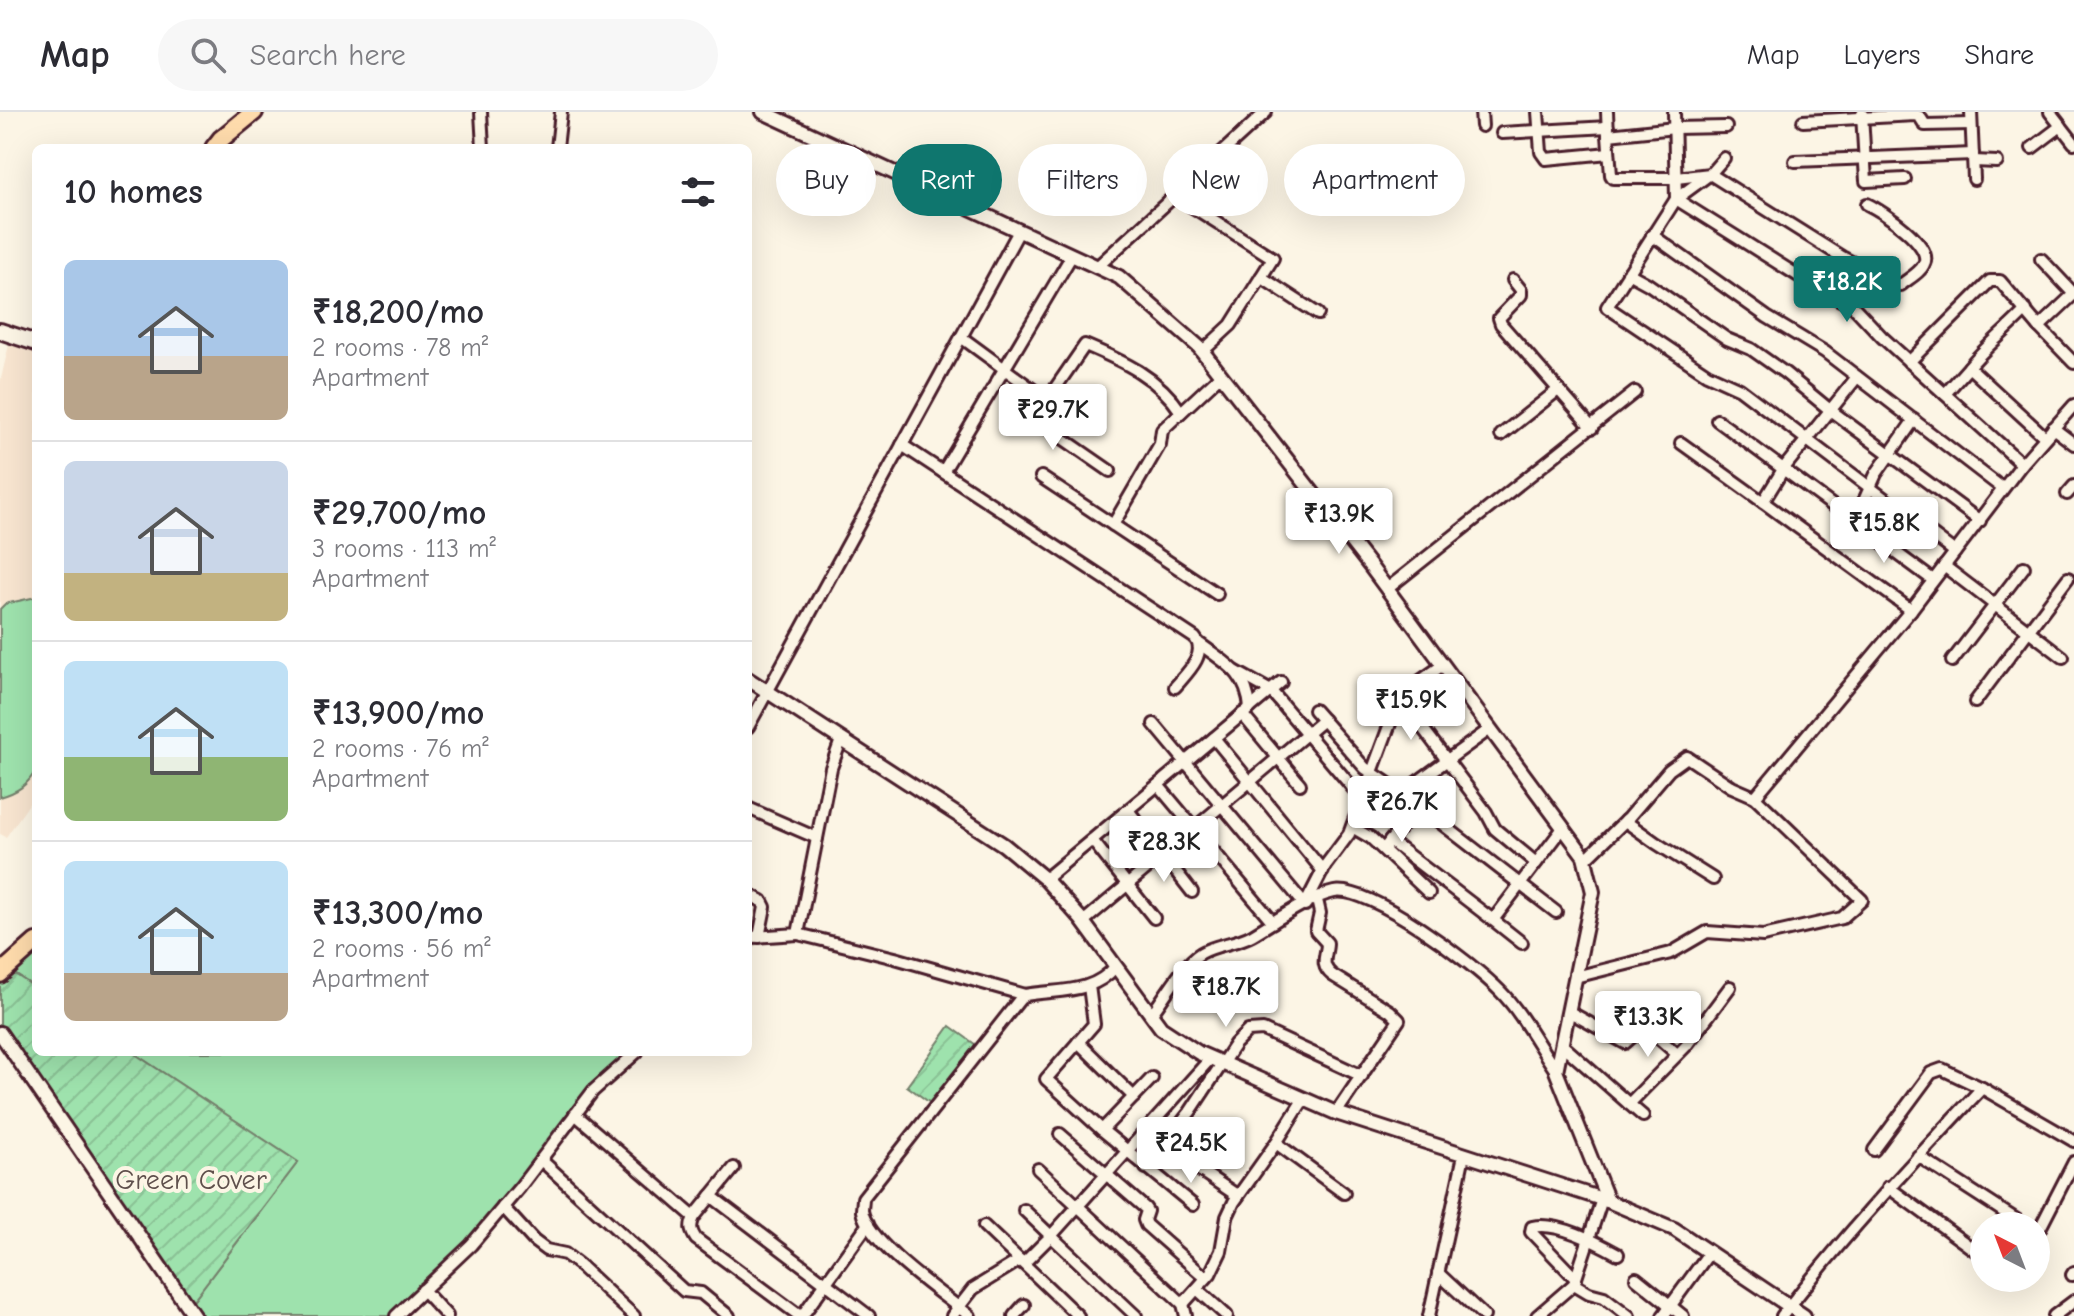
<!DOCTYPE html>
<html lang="en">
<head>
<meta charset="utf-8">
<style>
  body { margin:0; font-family:"Comic Neue",sans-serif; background:#f7f7f7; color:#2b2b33; height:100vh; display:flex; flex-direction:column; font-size:30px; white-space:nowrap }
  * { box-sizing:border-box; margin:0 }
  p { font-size:26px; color:#7c7c81 }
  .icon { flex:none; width:44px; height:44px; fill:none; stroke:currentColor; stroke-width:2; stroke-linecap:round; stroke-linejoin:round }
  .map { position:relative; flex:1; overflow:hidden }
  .side { position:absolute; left:32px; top:32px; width:720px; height:912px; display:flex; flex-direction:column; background:#fff; border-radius:12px; box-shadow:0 8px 32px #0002 }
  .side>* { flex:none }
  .banner { position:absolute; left:776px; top:32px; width:760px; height:72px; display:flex; gap:16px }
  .needle { width:52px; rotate:318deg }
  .buttons { position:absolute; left:1970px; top:1100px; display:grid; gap:16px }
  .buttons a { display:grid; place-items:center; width:80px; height:80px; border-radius:50%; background:#fff; box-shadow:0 8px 32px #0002; font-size:40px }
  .price { position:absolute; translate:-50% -68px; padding:0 18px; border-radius:8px; background:#fff; color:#222; font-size:26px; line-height:52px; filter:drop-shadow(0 2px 4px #0008) }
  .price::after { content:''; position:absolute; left:50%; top:48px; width:24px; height:18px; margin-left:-12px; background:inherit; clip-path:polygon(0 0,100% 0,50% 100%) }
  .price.active { background:#0f766e; color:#fff }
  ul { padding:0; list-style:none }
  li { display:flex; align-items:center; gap:24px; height:200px; padding:0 32px }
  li+li { border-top:2px solid #e1e1e2 }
  li span { display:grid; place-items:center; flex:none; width:224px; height:160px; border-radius:12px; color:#555 }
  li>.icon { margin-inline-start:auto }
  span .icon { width:96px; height:96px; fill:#fffc; stroke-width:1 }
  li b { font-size:34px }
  h2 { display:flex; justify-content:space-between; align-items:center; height:96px; padding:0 32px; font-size:34px }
  .tag { padding:0 28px; border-radius:36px; background:#fff; box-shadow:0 8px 32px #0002; font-size:28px; line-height:72px }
  .tag.active { background:#0f766e; color:#fff }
  header { display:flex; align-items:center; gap:48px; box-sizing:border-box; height:112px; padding:0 40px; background:#fff; border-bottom:2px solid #e1e1e2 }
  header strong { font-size:38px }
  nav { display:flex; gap:44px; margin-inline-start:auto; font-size:28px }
  .search { width:560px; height:72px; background:#f7f7f7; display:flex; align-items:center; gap:20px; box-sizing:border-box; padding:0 28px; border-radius:44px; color:#7c7c81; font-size:30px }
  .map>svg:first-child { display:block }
  .built { fill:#f8e5d0 }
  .grass { fill:#9ee2ad; stroke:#74806c; stroke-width:2 }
  .garden { fill:url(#garden-furrows); stroke:#74806c; stroke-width:2 }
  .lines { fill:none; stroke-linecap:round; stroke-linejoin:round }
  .minor-casing { stroke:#4a1f2b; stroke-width:16 }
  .tertiary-casing { stroke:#4a1f2b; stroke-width:18 }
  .secondary-casing { stroke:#4a1f2b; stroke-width:20 }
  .primary-casing { stroke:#4a1f2b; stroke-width:22 }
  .minor { stroke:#fcf5e5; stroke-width:10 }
  .tertiary { stroke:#fcf5e5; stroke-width:12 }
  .secondary { stroke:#fcf5e5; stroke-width:14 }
  .primary { stroke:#fedbac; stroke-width:16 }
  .labels { text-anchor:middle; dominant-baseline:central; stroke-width:8; stroke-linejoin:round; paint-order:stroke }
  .park-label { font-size:28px; fill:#5f504c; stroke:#fcf5e5 }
</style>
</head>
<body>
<header>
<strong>Map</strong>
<div class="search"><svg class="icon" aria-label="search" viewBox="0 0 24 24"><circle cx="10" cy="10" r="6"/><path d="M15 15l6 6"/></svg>Search here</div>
<nav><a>Map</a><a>Layers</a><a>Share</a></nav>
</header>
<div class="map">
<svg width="2074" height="1204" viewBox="0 0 2074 1204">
  <defs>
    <pattern id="garden-furrows" width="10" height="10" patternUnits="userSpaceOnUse" patternTransform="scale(2)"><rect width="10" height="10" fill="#9ee2ad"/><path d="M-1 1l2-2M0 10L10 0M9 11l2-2" fill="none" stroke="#8ac195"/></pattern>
  </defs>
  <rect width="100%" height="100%" fill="#fcf5e5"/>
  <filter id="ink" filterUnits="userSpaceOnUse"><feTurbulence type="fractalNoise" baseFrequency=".0125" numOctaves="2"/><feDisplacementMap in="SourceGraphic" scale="16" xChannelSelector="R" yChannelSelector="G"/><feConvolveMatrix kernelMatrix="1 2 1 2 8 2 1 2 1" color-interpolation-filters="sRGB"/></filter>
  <g filter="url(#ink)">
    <path class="built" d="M11,224l25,8v450l-30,43 -6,-3v-451z"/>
    <g class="grass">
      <path d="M36,485v173c-9,16 -19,22 -36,27v-188l5,-5z"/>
      <path d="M36,829v47l-29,-19z"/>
      <path d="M132,940h500l-33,29 -90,118 -55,62 -63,55h-197l-6,-9 110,-145z"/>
    </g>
    <g class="garden">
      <path d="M7,857l29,19v64h96l166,110 -110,145 -188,-274v-58z"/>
      <path d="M950,914l26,19 -43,60 -26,-19z"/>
    </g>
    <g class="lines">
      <g class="minor-casing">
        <g id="minor">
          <path d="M481,0l2,36"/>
          <path d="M1481,0l1,14"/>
          <path d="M1538,0l3,40 5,7 63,-6"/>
          <path d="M1607,0l1,23 67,-7 51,-1"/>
          <path d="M1674,0l2,87"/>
          <path d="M1971,0l3,67"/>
          <path d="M2050,0l24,31"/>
          <path d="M1862,2l4,67 39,-2"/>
          <path d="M1803,9l112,-6 5,2 5,8 46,-1"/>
          <path d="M1502,21l106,-6"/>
          <path d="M1608,23l3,40 2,3h63l34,-4 132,83 53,28h6c7,-6 20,-13 23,-21 10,-19 -42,-53 -57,-60"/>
          <path d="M557,36l4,-36"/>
          <path d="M2032,36l29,-22"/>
          <path d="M1724,46l-14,16 -34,25 -69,108 100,67 33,15 215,163"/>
          <path d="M1795,49l178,-7"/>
          <path d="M1974,49l23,1"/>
          <path d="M1174,83l99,63 -42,67 -28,26"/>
          <path d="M1676,87l148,93 29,14 29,31 140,127"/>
          <path d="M1652,123l115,82 58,35 177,136"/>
          <path d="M2041,147l33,35"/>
          <path d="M1097,155l169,-155"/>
          <path d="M1628,161l20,11 79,55 24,10 34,24 45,37 150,111"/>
          <path d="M1261,165l57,37"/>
          <path d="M1513,168l8,10v5l-22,23 2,6 91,104"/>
          <path d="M2039,215l35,36"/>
          <path d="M961,225l86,63"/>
          <path d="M1909,250l81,-81h10l39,46 35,-33"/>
          <path d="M1969,255c17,-21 38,-37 57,-57"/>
          <path d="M1945,282l24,-27 76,70"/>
          <path d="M1016,294l94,65"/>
          <path d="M1034,307l51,-74c38,16 73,32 96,67"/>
          <path d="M1717,308l216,160"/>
          <path d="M2053,316l21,16"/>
          <path d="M1501,323l57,-45"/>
          <path d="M1681,331l82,59 21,-34 73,-91"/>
          <path d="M902,333l293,193c13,16 -9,36 -20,49"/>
          <path d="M943,360l129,-217"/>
          <path d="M1041,365l176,117"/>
          <path d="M2067,382l7,-8"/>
          <path d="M1763,390l148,108"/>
          <path d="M1854,411l22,-49 38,-54"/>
          <path d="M1113,413l47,-81 2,-14 59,-55"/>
          <path d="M1944,454l119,91"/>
          <path d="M1387,477l248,-197"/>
          <path d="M1200,532c27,20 47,29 50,64"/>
          <path d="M1952,549l72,-94"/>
          <path d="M1235,559l36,20 92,109"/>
          <path d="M1403,590l83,110 9,17 41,34"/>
          <path d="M1975,590l93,-124"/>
          <path d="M1314,598l51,58 37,25 154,119"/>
          <path d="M1242,602l58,70"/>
          <path d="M1154,612l151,181 20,-39 24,-32 42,-113 29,-40 23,-16"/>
          <path d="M748,615l271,-496"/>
          <path d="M1214,626l109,133"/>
          <path d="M1158,673l115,137"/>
          <path d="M1402,681l88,-64"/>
          <path d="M1755,685l156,-187 111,-146 52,-59"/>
          <path d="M748,696l69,30"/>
          <path d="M1128,698l64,82"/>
          <path d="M1625,709l31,22 57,36"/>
          <path d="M1352,715l19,11 58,55"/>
          <path d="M1092,728l62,78"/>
          <path d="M1390,729l103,79 70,-92"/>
          <path d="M1387,733l31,-40"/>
          <path d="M1045,767l236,-197"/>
          <path d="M748,782l14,7 3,6 -6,30"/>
          <path d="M1317,788l3,13 -4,18 11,12c0,13 -8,21 5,32l58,36 9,9 -63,93"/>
          <path d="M1493,808l29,23"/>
          <path d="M1083,810l240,-202"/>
          <path d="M798,822l97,24 130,37"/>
          <path d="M748,829l4,-4 46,-3 33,-166 10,-28"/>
          <path d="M1575,865l96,-24 36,-21 56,4 79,-18 20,-18 -107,-103 -23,-10 -45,-30 -18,13 -41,48 -43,42"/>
          <path d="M1089,874l5,38 -48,55 56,51 91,75"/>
          <path d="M1568,899l57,32 17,-15h5l30,26"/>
          <path d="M1151,903c13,-17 32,-51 50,-62 15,-9 35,-9 51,-18 22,-13 57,-38 82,-43 36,-7 140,72 166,99 22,22 38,54 56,80"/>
          <path d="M1078,930l56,55"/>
          <path d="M1561,932l68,60 57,-58 44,-59"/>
          <path d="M1629,992l14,12"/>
          <path d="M575,1002l119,103"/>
          <path d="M1102,1018l50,-52"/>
          <path d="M1060,1022l85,74 2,3 -3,9 2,5 60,53"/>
          <path d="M1276,1031l68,50"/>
          <path d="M1164,1034l74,50"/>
          <path d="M1874,1038l57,-77 11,-4 40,19 92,53"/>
          <path d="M1918,1044l108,70"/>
          <path d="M541,1048l143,131 17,2 28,23"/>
          <path d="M734,1056l-40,49c-4,9 -4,13 2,22l104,77"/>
          <path d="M1146,1056l44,-56 45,-68 13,-13 15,-1 99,46"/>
          <path d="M1038,1057l145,135 3,12"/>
          <path d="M1888,1075l96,70"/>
          <path d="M711,1084l158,120"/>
          <path d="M503,1095l31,34 12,9 19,4 13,10 56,52"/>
          <path d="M1024,1098l27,26 -27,27"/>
          <path d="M984,1114l94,90"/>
          <path d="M2036,1124l38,-74"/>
          <path d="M1438,1161l46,43"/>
          <path d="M2072,1163l2,-3"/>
          <path d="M1636,1166l47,38"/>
          <path d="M1576,1167l-45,-47 1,-5c25,-6 64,15 86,27"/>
          <path d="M1574,1172l15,9 15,4 25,19"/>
          <path d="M1197,1177l30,27"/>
          <path d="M423,1178l24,26"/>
          <path d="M1183,1192l27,-30 11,-23 6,-34 7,-15 42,-59 27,-43"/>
          <path d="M396,1204l75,-71 49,-58 73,-96 44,-39"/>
          <path d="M802,1204l66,-92"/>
          <path d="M952,1204l21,-27 47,-29"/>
          <path d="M970,1204c-26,-21 -102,-72 -108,-105 0,-4 1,-9 1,-13l157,-199 5,-4c34,-6 67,0 91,-29"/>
          <path d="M1014,1204l10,-11"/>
          <path d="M1136,1204l-85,-80 159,-177"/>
          <path d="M1429,1204l35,-161"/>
          <path d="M1537,1204l37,-32 28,-85"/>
          <path d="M1663,1204l46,-63"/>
          <path d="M1782,1204c62,-81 131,-154 200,-228"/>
          <path d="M2054,1204l20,-15"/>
        </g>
      </g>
      <g class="tertiary-casing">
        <g id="tertiary">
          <path d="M763,0l356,165 80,70 171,219 214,290 9,36 -37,179 52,130"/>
          <path d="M748,567l256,166 41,34 36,40 80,109 38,25 137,60 272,88 66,28 130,87"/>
          <path d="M0,921l194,283"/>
        </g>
      </g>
      <g class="secondary-casing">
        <path id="secondary" d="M0,219l36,12"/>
      </g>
      <g class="primary-casing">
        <g id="primary">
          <path d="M214,36l7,-9 33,-27"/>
          <path d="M0,862l36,-32"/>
        </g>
      </g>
      <use href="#minor" class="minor"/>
      <use href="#tertiary" class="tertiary"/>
      <use href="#secondary" class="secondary"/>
      <use href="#primary" class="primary"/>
    </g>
  </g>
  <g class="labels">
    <g class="park-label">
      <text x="191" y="1068">Green Cover</text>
    </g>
  </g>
</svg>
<div class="buttons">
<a><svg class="needle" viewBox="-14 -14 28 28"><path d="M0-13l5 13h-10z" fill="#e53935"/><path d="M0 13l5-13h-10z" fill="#7c7c81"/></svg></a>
</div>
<b class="price active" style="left:1847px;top:212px">₹18.2K</b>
<b class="price" style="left:1053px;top:340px">₹29.7K</b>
<b class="price" style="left:1339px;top:444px">₹13.9K</b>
<b class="price" style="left:1884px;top:453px">₹15.8K</b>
<b class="price" style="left:1411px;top:630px">₹15.9K</b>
<b class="price" style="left:1402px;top:732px">₹26.7K</b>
<b class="price" style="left:1164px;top:772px">₹28.3K</b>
<b class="price" style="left:1226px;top:917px">₹18.7K</b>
<b class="price" style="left:1648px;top:947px">₹13.3K</b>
<b class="price" style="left:1191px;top:1073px">₹24.5K</b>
<div class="banner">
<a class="tag">Buy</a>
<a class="tag active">Rent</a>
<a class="tag">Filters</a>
<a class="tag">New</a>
<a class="tag">Apartment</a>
</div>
<section class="side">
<h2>10 homes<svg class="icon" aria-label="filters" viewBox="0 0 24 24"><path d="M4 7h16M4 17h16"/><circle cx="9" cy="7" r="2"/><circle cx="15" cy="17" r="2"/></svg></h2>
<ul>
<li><span style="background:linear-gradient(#a9c7e8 60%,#b9a48a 0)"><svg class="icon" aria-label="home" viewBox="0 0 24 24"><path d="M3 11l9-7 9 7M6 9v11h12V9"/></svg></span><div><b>₹18,200/mo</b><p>2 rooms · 78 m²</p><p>Apartment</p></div></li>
<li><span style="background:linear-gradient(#c9d6e8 70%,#c2b280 0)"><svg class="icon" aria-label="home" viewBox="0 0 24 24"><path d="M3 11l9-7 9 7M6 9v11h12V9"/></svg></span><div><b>₹29,700/mo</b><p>3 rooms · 113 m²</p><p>Apartment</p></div></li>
<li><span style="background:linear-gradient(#bfe0f5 60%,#8fb573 0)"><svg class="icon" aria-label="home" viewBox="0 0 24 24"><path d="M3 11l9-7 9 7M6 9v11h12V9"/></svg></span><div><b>₹13,900/mo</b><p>2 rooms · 76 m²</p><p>Apartment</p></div></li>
<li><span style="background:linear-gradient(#bfe0f5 70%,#b9a48a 0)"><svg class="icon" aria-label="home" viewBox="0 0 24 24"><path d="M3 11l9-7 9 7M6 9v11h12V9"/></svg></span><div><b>₹13,300/mo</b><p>2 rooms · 56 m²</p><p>Apartment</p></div></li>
</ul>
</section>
</div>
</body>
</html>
